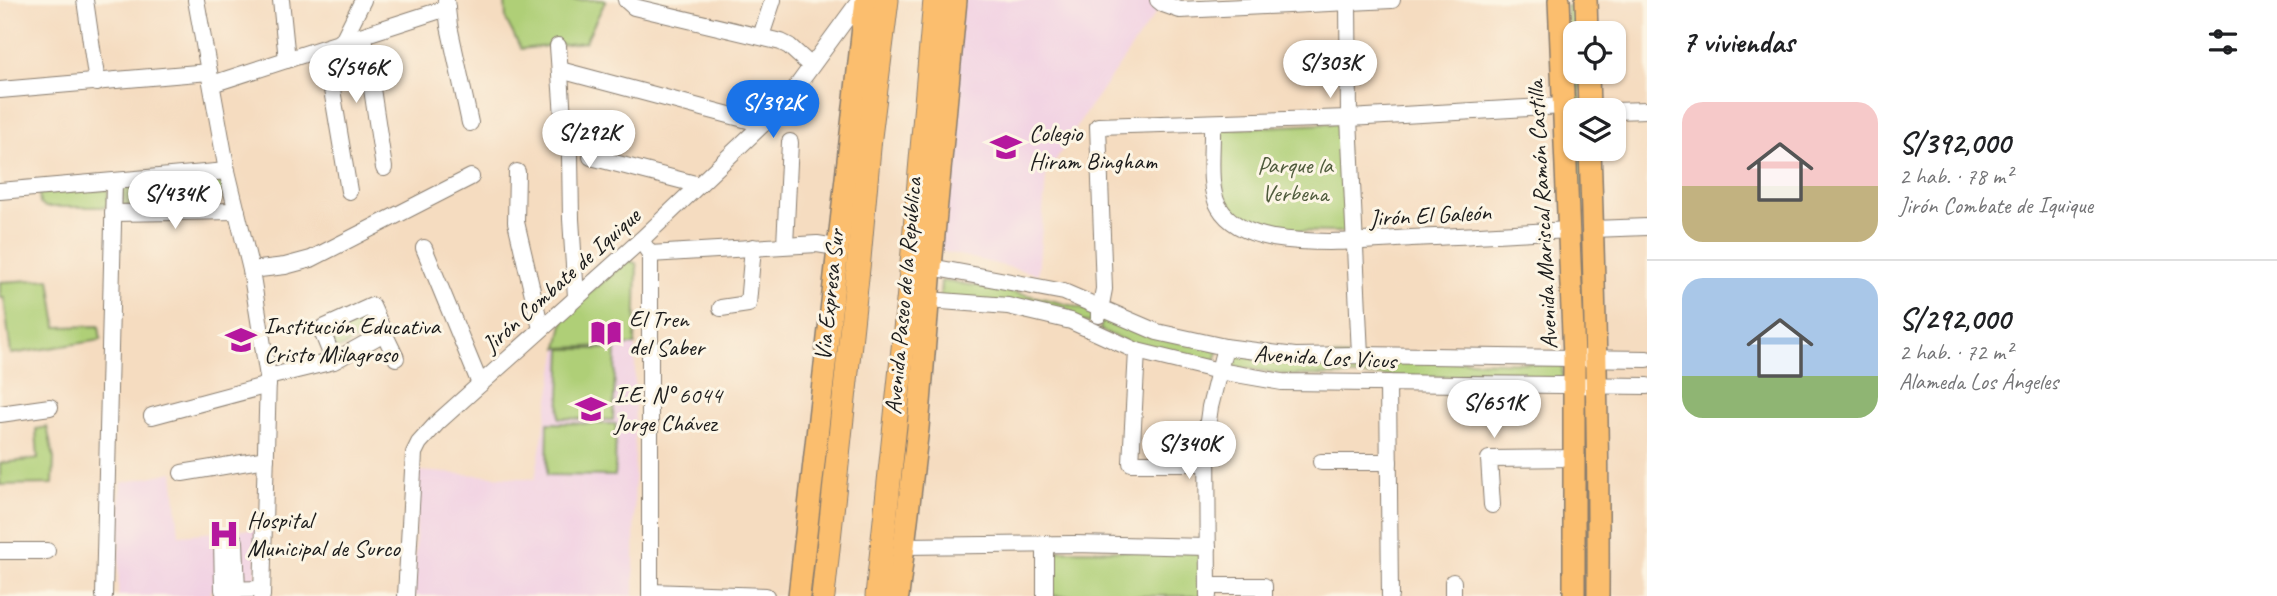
<!DOCTYPE html>
<html lang="es">
<head>
<meta charset="utf-8">
<style>
  body { margin:0; font-family:Caveat,sans-serif; background:#f2f2f2; color:#202124; height:100vh; display:flex; flex-direction:column; font-size:26px; white-space:nowrap }
  * { box-sizing:border-box; margin:0 }
  p { font-size:23px; color:#757577 }
  .icon { flex:none; width:38px; height:38px; fill:none; stroke:currentColor; stroke-width:2; stroke-linecap:round; stroke-linejoin:round }
  .map { position:relative; flex:1; overflow:hidden }
  .side { display:flex; flex-direction:column; background:#fff; width:630px }
  .side>* { flex:none }
  .controls { position:absolute; left:1563px; top:21px; display:grid; gap:14px }
  .controls a { display:grid; place-items:center; width:63px; height:63px; border-radius:14px; background:#fff; box-shadow:0 2px 5px #0004; font-size:35px }
  .price { position:absolute; translate:-50% -60px; padding:0 16px; border-radius:24px; background:#fff; color:#222; font-size:23px; line-height:46px; filter:drop-shadow(0 2px 4px #0008) }
  .price::after { content:''; position:absolute; left:50%; top:42px; width:21px; height:16px; margin-left:-10px; background:inherit; clip-path:polygon(0 0,100% 0,50% 100%) }
  .price.on { background:#1a73e8; color:#fff }
  ul { padding:0; list-style:none }
  li { display:flex; align-items:center; gap:21px; height:175px; padding:0 35px }
  li+li { border-top:2px solid #e0e0e0 }
  li span { display:grid; place-items:center; flex:none; width:196px; height:140px; border-radius:21px; color:#555 }
  li>.icon { margin-inline-start:auto }
  span .icon { width:84px; height:84px; fill:#fffc; stroke-width:1 }
  li b { font-size:30px }
  h2 { display:flex; justify-content:space-between; align-items:center; height:84px; padding:0 35px; font-size:30px }
  main { display:flex; flex:1; min-height:0 }
  .map>svg:first-child { display:block }
  .built { fill:#f1d0e3 }
  .green { fill:#afcf77; stroke:#66764a; stroke-width:2 }
  .lines { fill:none; stroke-linecap:round; stroke-linejoin:round }
  .minor-casing { stroke:#887c6e; stroke-width:18 }
  .major-casing { stroke:#887c6e; stroke-width:24 }
  .highway-casing { stroke:#887c6e; stroke-width:25 }
  .minor { stroke:#fff; stroke-width:16 }
  .major { stroke:#fbbe6e; stroke-width:21 }
  .highway { stroke:#fbbe6e; stroke-width:23 }
  .labels { text-anchor:middle; dominant-baseline:central; stroke-width:6; stroke-linejoin:round; paint-order:stroke }
  .poi-label { font-size:24px; fill:#1c1c1c; stroke:#fcf5e5; text-anchor:start }
  .park-label { font-size:24px; fill:#4f5b3c; stroke:#fcf5e5 }
  .street-label { font-size:24px; fill:#1c1c1c; stroke:#fcf5e5 }
</style>
</head>
<body>
<main>
<div class="map">
<svg width="1647" height="596" viewBox="0 0 1647 596">
  <rect width="100%" height="100%" fill="#fcf5e5"/>
  <filter id="ink" filterUnits="userSpaceOnUse"><feTurbulence type="fractalNoise" baseFrequency=".0143" numOctaves="2"/><feDisplacementMap in="SourceGraphic" scale="14" xChannelSelector="R" yChannelSelector="G"/><feConvolveMatrix kernelMatrix="1 2 1 2 8 2 1 2 1" color-interpolation-filters="sRGB"/></filter>
  <filter id="wash" filterUnits="userSpaceOnUse"><feTurbulence type="fractalNoise" baseFrequency=".00686" numOctaves="4" result="noise"/><feDisplacementMap in="SourceGraphic" scale="28" xChannelSelector="R" yChannelSelector="G"/><feGaussianBlur stdDeviation="1.57" result="paint"/><feColorMatrix in="noise" values="0 0 0 0 0 0 0 0 0 0 0 0 0 0 0 0 0 1.4 0 .05"/><feComposite in="paint" operator="in"/></filter>
  <g filter="url(#wash)">
    <rect width="100%" height="100%" fill="#f5dcc0"/>
    <g class="built">
      <path d="M963,0h202l-83,118 -36,58 -8,98 -100,-24z"/>
      <path d="M635,345l-1,251h-220l4,-125 117,8 23,-131z"/>
      <path d="M173,472l6,63 76,-6 2,60 -46,1v6h-93l3,-113z"/>
    </g>
    <g class="green">
      <path d="M505,0h101l-21,42 -64,7 -15,-29z"/>
      <path d="M1566,6h10l-1,66h4l2,38h-6v39h7l4,75h-10z"/>
      <path d="M1344,123l5,109c-34,-1 -115,6 -125,-38 -5,-20 -2,-44 -2,-65z"/>
      <path d="M217,178l4,2c3,8 5,15 -2,22l-94,5 -4,-2 -2,-17z"/>
      <path d="M108,189v16l-3,2h-60l-5,-3 -1,-11z"/>
      <path d="M629,260l8,4 -2,81 -77,3 7,-35z"/>
      <path d="M50,279l7,48 42,-1 2,14 -90,14 -7,-56h-4v-16z"/>
      <path d="M941,281c51,6 98,15 147,29l5,3 -2,10 -151,-25z"/>
      <path d="M1103,314l116,35 -6,18 -74,-19 -39,-18z"/>
      <path d="M368,315l7,14 -34,19 -6,-1 -5,-13 2,-4z"/>
      <path d="M562,349h54l-3,71 -54,-2z"/>
      <path d="M1235,353l327,11 1,15 -274,-4 -58,-9z"/>
      <path d="M1578,390h16l1,206h-17z"/>
      <path d="M548,423l68,1 -1,52 -68,-1z"/>
      <path d="M47,427l7,31 -1,26 -53,1v-22l38,-4 -2,-30z"/>
      <path d="M1051,550l154,1 -1,45h-153z"/>
    </g>
  </g>
  <g filter="url(#ink)">
    <g class="lines">
      <g class="minor-casing">
        <g id="minor">
          <path d="M85,0l12,83"/>
          <path d="M196,0l31,171 24,99 17,107 -6,219"/>
          <path d="M281,0l6,60"/>
          <path d="M446,0l3,26 21,97"/>
          <path d="M626,0l8,7 147,35 8,4 22,20"/>
          <path d="M1158,0l5,4 17,6 212,-10"/>
          <path d="M1348,3l1,115 11,237"/>
          <path d="M364,36l20,132"/>
          <path d="M761,36l12,-36"/>
          <path d="M342,42l21,-42"/>
          <path d="M558,46l6,85 6,25 1,63 5,78"/>
          <path d="M325,48l24,143"/>
          <path d="M560,70l203,54"/>
          <path d="M212,84l235,-76"/>
          <path d="M0,90l209,-18"/>
          <path d="M1614,111l33,-1"/>
          <path d="M1212,123c1,23 -5,65 7,84 11,19 33,27 54,31 45,7 92,3 138,0 53,-2 106,-5 159,-8"/>
          <path d="M591,157l108,28"/>
          <path d="M517,172l-1,50 25,107"/>
          <path d="M0,191l227,-20"/>
          <path d="M113,213l124,-2"/>
          <path d="M1593,229l54,-2"/>
          <path d="M641,240l9,14v342"/>
          <path d="M785,245l5,-103"/>
          <path d="M424,248l56,136"/>
          <path d="M650,254l167,-10 19,3"/>
          <path d="M931,267l133,25 93,40 68,15 70,9 65,-1 287,4"/>
          <path d="M251,270l34,-4 26,-7 160,-82"/>
          <path d="M928,300l80,6 63,15 66,30 82,20 63,11 365,4"/>
          <path d="M721,308l27,-4 5,-57"/>
          <path d="M1099,315l5,-26 -6,-163 251,-8 214,-12"/>
          <path d="M384,333l12,25"/>
          <path d="M1137,351l-6,112h76"/>
          <path d="M268,377l66,-16 50,-28 -12,-27 -51,23 13,32"/>
          <path d="M1388,383l2,213"/>
          <path d="M0,414l50,-7"/>
          <path d="M152,416l116,-31"/>
          <path d="M1321,462h68"/>
          <path d="M182,473l84,-14"/>
          <path d="M1492,505l-3,-46 86,-1"/>
          <path d="M222,540l1,50 39,-1"/>
          <path d="M235,541l2,50"/>
          <path d="M904,546l170,-2 134,3"/>
          <path d="M0,551h47"/>
          <path d="M1209,586h55v10"/>
          <path d="M650,592l116,4"/>
          <path d="M104,596l10,-413"/>
          <path d="M406,596l8,-143 5,-10 19,-21 203,-182 122,-116 26,-27 71,-97"/>
          <path d="M1045,596v-52"/>
          <path d="M1208,596l-1,-168 3,-21 15,-60"/>
          <path d="M1453,596v-14"/>
        </g>
      </g>
      <g class="major-casing">
        <g id="major">
          <path d="M1559,0l15,357v239"/>
          <path d="M1586,0l1,33"/>
          <path d="M1588,72l1,38"/>
          <path d="M1590,149c5,149 9,298 8,447"/>
          <path d="M799,596l67,-596"/>
          <path d="M898,596l20,-168 13,-161 25,-267"/>
        </g>
      </g>
      <g class="highway-casing">
        <g id="highway">
          <path d="M863,21l4,67"/>
          <path d="M823,596l36,-337 11,-122 17,-137"/>
          <path d="M877,596l35,-333 23,-263"/>
        </g>
      </g>
      <use href="#minor" class="minor"/>
      <use href="#major" class="major"/>
      <use href="#highway" class="highway"/>
    </g>
  </g>
  <defs>
    <g id="school-bare" transform="scale(2.415)"><path d="M0-5L7-2L0 1L-7-2ZM-4 1L0 2.5L4 1V4Q0 6-4 4Z" fill="#b5179e" stroke="#fcf5e5" stroke-width="2.5" paint-order="stroke"/></g>
    <g id="library-bare" transform="scale(2.415)"><path d="M-6-4Q-3-5.5-.7-3.5V5Q-3 3-6 4ZM6-4Q3-5.5 .7-3.5V5Q3 3 6 4Z" fill="#b5179e" stroke="#fcf5e5" stroke-width="2.5" paint-order="stroke"/></g>
    <g id="hospital-bare" transform="scale(2.415)"><path d="M-5-5h3v3.5h4V-5h3V5h-3V1.5h-4V5h-3Z" fill="#b5179e" stroke="#fcf5e5" stroke-width="2.5" paint-order="stroke"/></g>
  </defs>
  <g fill-rule="evenodd">
    <use href="#school-bare" x="1006" y="147"/>
    <use href="#library-bare" x="606" y="333"/>
    <use href="#school-bare" x="241" y="340"/>
    <use href="#school-bare" x="591" y="409"/>
    <use href="#hospital-bare" x="224" y="534"/>
  </g>
  <g class="labels">
    <g class="poi-label">
      <text x="1029" y="133">Colegio<tspan x="1029" dy="28">Hiram Bingham</tspan></text>
      <text x="629" y="319">El Tren<tspan x="629" dy="28">del Saber</tspan></text>
      <text x="264" y="326">Institución Educativa<tspan x="264" dy="28">Cristo Milagroso</tspan></text>
      <text x="614" y="395">I.E. N° 6044<tspan x="614" dy="28">Jorge Chávez</tspan></text>
      <text x="247" y="520">Hospital<tspan x="247" dy="28">Municipal de Surco</tspan></text>
    </g>
    <g class="park-label">
      <text x="1295" y="165">Parque la<tspan x="1295" dy="28">Verbena</tspan></text>
    </g>
    <g class="street-label">
      <text transform="translate(1430 215) rotate(-3)">Jirón El Galeón</text>
      <text transform="translate(1542 215) rotate(-93)">Avenida Mariscal Ramón Castilla</text>
      <text transform="translate(561 280) rotate(-42)">Jirón Combate de Iquique</text>
      <text transform="translate(829 295) rotate(-84)">Via Expresa Sur</text>
      <text transform="translate(903 296) rotate(-85)">Avenida Paseo de la República</text>
      <text transform="translate(1325 357) rotate(3)">Avenida Los Vicus</text>
    </g>
  </g>
</svg>
<div class="controls">
<a><svg class="icon" aria-label="locate" viewBox="0 0 24 24"><circle cx="12" cy="12" r="6"/><path d="M12 2v4M12 18v4M2 12h4M18 12h4"/></svg></a>
<a><svg class="icon" aria-label="layers" viewBox="0 0 24 24"><path d="M12 4l9 5-9 5-9-5zM3 14l9 5 9-5"/></svg></a>
</div>
<b class="price" style="left:1330px;top:100px">S/303K</b>
<b class="price" style="left:356px;top:105px">S/546K</b>
<b class="price on" style="left:773px;top:140px">S/392K</b>
<b class="price" style="left:589px;top:170px">S/292K</b>
<b class="price" style="left:175px;top:231px">S/434K</b>
<b class="price" style="left:1494px;top:440px">S/651K</b>
<b class="price" style="left:1189px;top:481px">S/340K</b>
</div>
<section class="side">
<h2>7 viviendas<svg class="icon" aria-label="filters" viewBox="0 0 24 24"><path d="M4 7h16M4 17h16"/><circle cx="9" cy="7" r="2"/><circle cx="15" cy="17" r="2"/></svg></h2>
<ul>
<li><span style="background:linear-gradient(#f6c9c9 60%,#c2b280 0)"><svg class="icon" aria-label="home" viewBox="0 0 24 24"><path d="M3 11l9-7 9 7M6 9v11h12V9"/></svg></span><div><b>S/392,000</b><p>2 hab. · 78 m²</p><p>Jirón Combate de Iquique</p></div></li>
<li><span style="background:linear-gradient(#a9c7e8 70%,#8fb573 0)"><svg class="icon" aria-label="home" viewBox="0 0 24 24"><path d="M3 11l9-7 9 7M6 9v11h12V9"/></svg></span><div><b>S/292,000</b><p>2 hab. · 72 m²</p><p>Alameda Los Ángeles</p></div></li>
</ul>
</section>
</main>
</body>
</html>
